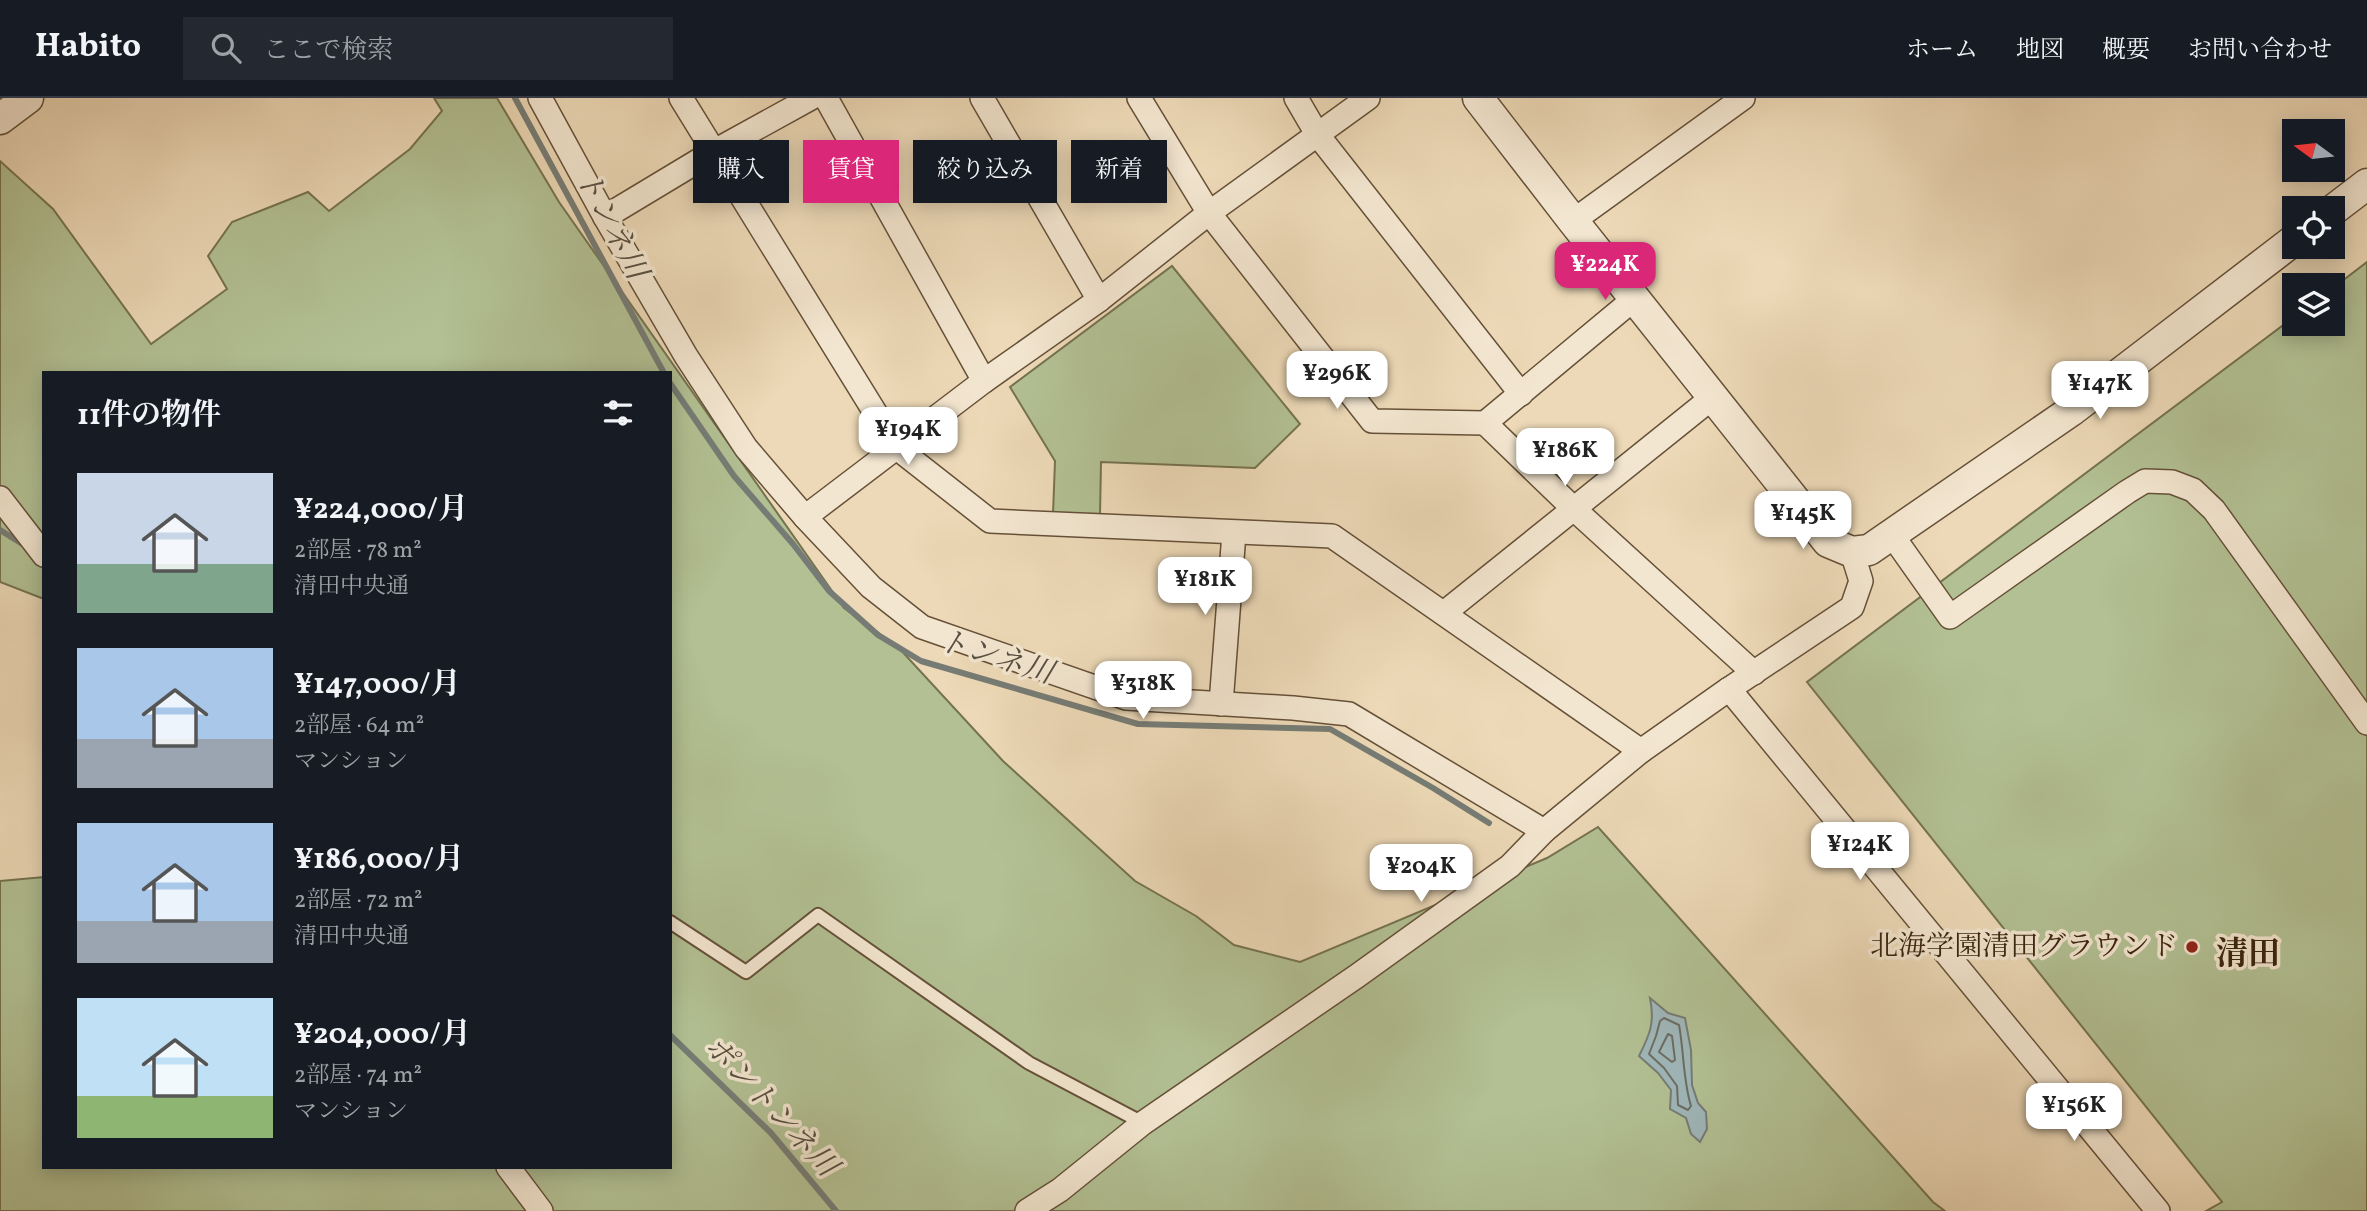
<!DOCTYPE html>
<html lang="ja">
<head>
<meta charset="utf-8">
<style>
  body { margin:0; font-family:Vollkorn,"Noto Serif JP",serif; background:#242831; color:#f1f3f6; height:100vh; display:flex; flex-direction:column; font-size:26px; white-space:nowrap }
  * { box-sizing:border-box; margin:0 }
  p { font-size:23px; color:#9ea1a6 }
  .icon { flex:none; width:38px; height:38px; fill:none; stroke:currentColor; stroke-width:2; stroke-linecap:round; stroke-linejoin:round }
  .map { position:relative; flex:1; overflow:hidden }
  .details { position:absolute; left:42px; top:273px; width:630px; height:798px; display:flex; flex-direction:column; background:#171b24; border-radius:0px; box-shadow:0 4px 18px #0003 }
  .details>* { flex:none }
  .guide { position:absolute; left:693px; top:42px; width:665px; height:63px; display:flex; gap:14px }
  .needle { width:46px; rotate:285deg }
  .buttons { position:absolute; left:2282px; top:21px; display:grid; gap:14px }
  .buttons a { display:grid; place-items:center; width:63px; height:63px; border-radius:0px; background:#171b24; box-shadow:0 4px 18px #0003; font-size:35px }
  .price { position:absolute; translate:-50% -60px; padding:0 16px; border-radius:14px; background:#fff; color:#222; font-size:23px; line-height:46px; filter:drop-shadow(0 2px 4px #0008) }
  .price::after { content:''; position:absolute; left:50%; top:42px; width:21px; height:16px; margin-left:-10px; background:inherit; clip-path:polygon(0 0,100% 0,50% 100%) }
  .price.current { background:#db2777; color:#fff }
  ul { padding:0; list-style:none }
  li { display:flex; align-items:center; gap:21px; height:175px; padding:0 35px }
  li span { display:grid; place-items:center; flex:none; width:196px; height:140px; border-radius:0px; color:#555 }
  li>.icon { margin-inline-start:auto }
  span .icon { width:84px; height:84px; fill:#fffc; stroke-width:1 }
  li b { font-size:30px }
  h2 { display:flex; justify-content:space-between; align-items:center; height:84px; padding:0 35px; font-size:30px }
  .chip { padding:0 24px; border-radius:0px; background:#171b24; box-shadow:0 4px 18px #0003; font-size:24px; line-height:63px }
  .chip.current { background:#db2777; color:#fff }
  header { display:flex; align-items:center; gap:42px; box-sizing:border-box; height:98px; padding:0 35px; background:#171b24; border-bottom:2px solid #363941 }
  header strong { font-size:33px }
  nav { display:flex; gap:38px; margin-inline-start:auto; font-size:24px }
  .search { width:490px; height:63px; background:#242831; display:flex; align-items:center; gap:18px; box-sizing:border-box; padding:0 24px; border-radius:0px; color:#9ea1a6; font-size:26px }
  .map>svg:first-child { display:block }
  .green { fill:#b2c093; stroke:#757250; stroke-width:2 }
  .water { fill:#9fb7ba; stroke:#767c75; stroke-width:2 }
  .lines { fill:none; stroke-linecap:round; stroke-linejoin:round }
  .shore { stroke:#6c6d64; stroke-width:2 }
  .stream { stroke:#767c75; stroke-width:6 }
  .service-casing { stroke:#655038; stroke-width:16 }
  .minor-casing { stroke:#655038; stroke-width:26 }
  .tertiary-casing { stroke:#655038; stroke-width:33 }
  .service { stroke:#f3e6d0; stroke-width:12 }
  .minor { stroke:#f3e6d0; stroke-width:23 }
  .tertiary { stroke:#f3e6d0; stroke-width:30 }
  .poi-dot { fill:#8f2418; stroke:#f3e6d0; stroke-width:2.5 }
  .labels { text-anchor:middle; dominant-baseline:central; stroke-width:7; stroke-linejoin:round; paint-order:stroke }
  .poi-label { font-size:28px; fill:#38230d; stroke:#f3e6d0; text-anchor:end }
  .water-label { font-size:30px; font-style:italic; fill:#574f41; stroke:#f3e6d0 }
  .quarter-label { font-size:32px; font-weight:bold; fill:#38230d; stroke:#f3e6d0 }
</style>
</head>
<body>
<header>
<strong>Habito</strong>
<div class="search"><svg class="icon" aria-label="search" viewBox="0 0 24 24"><circle cx="10" cy="10" r="6"/><path d="M15 15l6 6"/></svg>ここで検索</div>
<nav><a>ホーム</a><a>地図</a><a>概要</a><a>お問い合わせ</a></nav>
</header>
<div class="map">
<svg width="2367" height="1113" viewBox="0 0 2367 1113">
  <rect width="100%" height="100%" fill="#edd9b7"/>
  <filter id="stains"><feTurbulence type="fractalNoise" baseFrequency=".00286" numOctaves="4"/><feColorMatrix values="0 0 0 0 .2 0 0 0 0 .09 0 0 0 0 .02 0 0 0 .5 -.17"/></filter>
  <radialGradient id="worn" r=".72"><stop offset=".6" stop-color="#630" stop-opacity="0"/><stop offset="1" stop-color="#630" stop-opacity=".3"/></radialGradient>
  <g class="green">
    <path d="M434,0h63l62,104 285,406 54,39 105,114 132,120 61,35 38,29 66,17 247,-104 51,-31 335,375 12,9h-1945v-330l44,-4v290h626v-794h-626v226l-44,-17v-421l53,48 98,135 76,-55 -19,-33 24,-34 76,-30 21,19 81,-62 32,-38z"/>
    <path d="M2367,164v949h-161l16,-9 -415,-520 487,-365v7h39v-36z"/>
    <path d="M1172,168l128,158 -45,44 -154,-6 -1,54 -47,-2 2,-53 -45,-74z"/>
  </g>
  <path class="water" d="M1650,900l18,15 17,5 6,32 1,35 6,18 8,9 1,17 -7,13 -9,-8 -5,-16 -16,-9 1,-19 -13,-17 -19,-17c11,-22 16,-33 11,-58z"/>
  <g class="lines">
    <g class="shore">
      <path d="M1664,920l15,7c5,27 4,55 12,81l-3,4 -10,-5 -1,-19 -13,-18 -15,-14 7,-18 4,-15z"/>
      <path d="M1668,936l4,2 3,24 -3,2 -13,-10z"/>
    </g>
    <g class="stream">
      <path d="M515,0l149,275"/>
      <path d="M670,285l64,93 59,68 36,47 49,44 43,26 217,63 192,5 103,59 56,35"/>
      <path d="M0,432l24,15"/>
      <path d="M670,937l101,98 65,78"/>
    </g>
    <g class="service-casing">
      <path id="service" d="M670,824l76,50 72,-57 211,148 114,60"/>
    </g>
    <g class="minor-casing">
      <g id="minor">
        <path d="M540,0l65,119 81,139 60,92 59,69 66,70 51,40 204,71 167,10 56,6 195,117 97,-80 88,-62 123,-82 9,-26 -9,-29"/>
        <path d="M681,0l216,350 93,73 342,15 309,215"/>
        <path d="M826,0l158,283 115,-81 110,-87 159,-115"/>
        <path d="M982,0l117,202"/>
        <path d="M1139,0l70,115 163,208 113,2 149,-124"/>
        <path d="M1296,0l21,36 204,260"/>
        <path d="M605,119l108,-65 98,-54"/>
        <path d="M1573,123l170,-123"/>
        <path d="M1485,325l89,86 180,164"/>
        <path d="M0,400l44,57"/>
        <path d="M805,419l179,-136"/>
        <path d="M1892,437l58,82 177,-125 18,-11 27,1 21,8 21,20 153,213"/>
        <path d="M1444,515l269,-216"/>
        <path d="M1729,591l429,522"/>
        <path d="M1221,606l13,-171"/>
        <path d="M508,1069l33,44"/>
        <path d="M1027,1113l33,-21 83,-67 214,-147 153,-110 34,-35"/>
      </g>
    </g>
    <g class="tertiary-casing">
      <g id="tertiary">
        <path d="M1478,0l95,123 255,321 24,10 17,-2 202,-139 223,-171"/>
        <path d="M0,21l28,-21"/>
        <path d="M2333,112l34,-26"/>
      </g>
    </g>
    <use href="#service" class="service"/>
    <use href="#minor" class="minor"/>
    <use href="#tertiary" class="tertiary"/>
  </g>
  <circle class="poi-dot" cx="2192" cy="849" r="7"/>
  <g class="labels">
    <g class="poi-label">
      <text x="2178" y="849">北海学園清田グラウンド</text>
    </g>
    <g class="water-label">
      <text transform="translate(610 127) rotate(62)">トンネ川</text>
      <text transform="translate(995 560) rotate(17)">トンネ川</text>
      <text transform="translate(770 1009) rotate(47)">ポントンネ川</text>
    </g>
    <g class="quarter-label">
      <text x="2248" y="858">清田</text>
    </g>
  </g>
  <rect width="100%" height="100%" filter="url(#stains)"/>
  <rect width="100%" height="100%" fill="url(#worn)"/>
</svg>
<div class="buttons">
<a><svg class="needle" viewBox="-14 -14 28 28"><path d="M0-13l5 13h-10z" fill="#e53935"/><path d="M0 13l5-13h-10z" fill="#9ea1a6"/></svg></a>
<a><svg class="icon" aria-label="locate" viewBox="0 0 24 24"><circle cx="12" cy="12" r="6"/><path d="M12 2v4M12 18v4M2 12h4M18 12h4"/></svg></a>
<a><svg class="icon" aria-label="layers" viewBox="0 0 24 24"><path d="M12 4l9 5-9 5-9-5zM3 14l9 5 9-5"/></svg></a>
</div>
<b class="price current" style="left:1605px;top:204px">¥224K</b>
<b class="price" style="left:1337px;top:313px">¥296K</b>
<b class="price" style="left:2100px;top:323px">¥147K</b>
<b class="price" style="left:908px;top:369px">¥194K</b>
<b class="price" style="left:1565px;top:390px">¥186K</b>
<b class="price" style="left:1803px;top:453px">¥145K</b>
<b class="price" style="left:1205px;top:519px">¥181K</b>
<b class="price" style="left:1143px;top:623px">¥318K</b>
<b class="price" style="left:1860px;top:784px">¥124K</b>
<b class="price" style="left:1421px;top:806px">¥204K</b>
<b class="price" style="left:2074px;top:1045px">¥156K</b>
<div class="guide">
<a class="chip">購入</a>
<a class="chip current">賃貸</a>
<a class="chip">絞り込み</a>
<a class="chip">新着</a>
</div>
<section class="details">
<h2>11件の物件<svg class="icon" aria-label="filters" viewBox="0 0 24 24"><path d="M4 7h16M4 17h16"/><circle cx="9" cy="7" r="2"/><circle cx="15" cy="17" r="2"/></svg></h2>
<ul>
<li><span style="background:linear-gradient(#c9d6e8 65%,#7fa58c 0)"><svg class="icon" aria-label="home" viewBox="0 0 24 24"><path d="M3 11l9-7 9 7M6 9v11h12V9"/></svg></span><div><b>¥224,000/月</b><p>2部屋 · 78 m²</p><p>清田中央通</p></div></li>
<li><span style="background:linear-gradient(#a9c7e8 65%,#9aa5b1 0)"><svg class="icon" aria-label="home" viewBox="0 0 24 24"><path d="M3 11l9-7 9 7M6 9v11h12V9"/></svg></span><div><b>¥147,000/月</b><p>2部屋 · 64 m²</p><p>マンション</p></div></li>
<li><span style="background:linear-gradient(#a9c7e8 70%,#9aa5b1 0)"><svg class="icon" aria-label="home" viewBox="0 0 24 24"><path d="M3 11l9-7 9 7M6 9v11h12V9"/></svg></span><div><b>¥186,000/月</b><p>2部屋 · 72 m²</p><p>清田中央通</p></div></li>
<li><span style="background:linear-gradient(#bfe0f5 70%,#8fb573 0)"><svg class="icon" aria-label="home" viewBox="0 0 24 24"><path d="M3 11l9-7 9 7M6 9v11h12V9"/></svg></span><div><b>¥204,000/月</b><p>2部屋 · 74 m²</p><p>マンション</p></div></li>
</ul>
</section>
</div>
</body>
</html>
